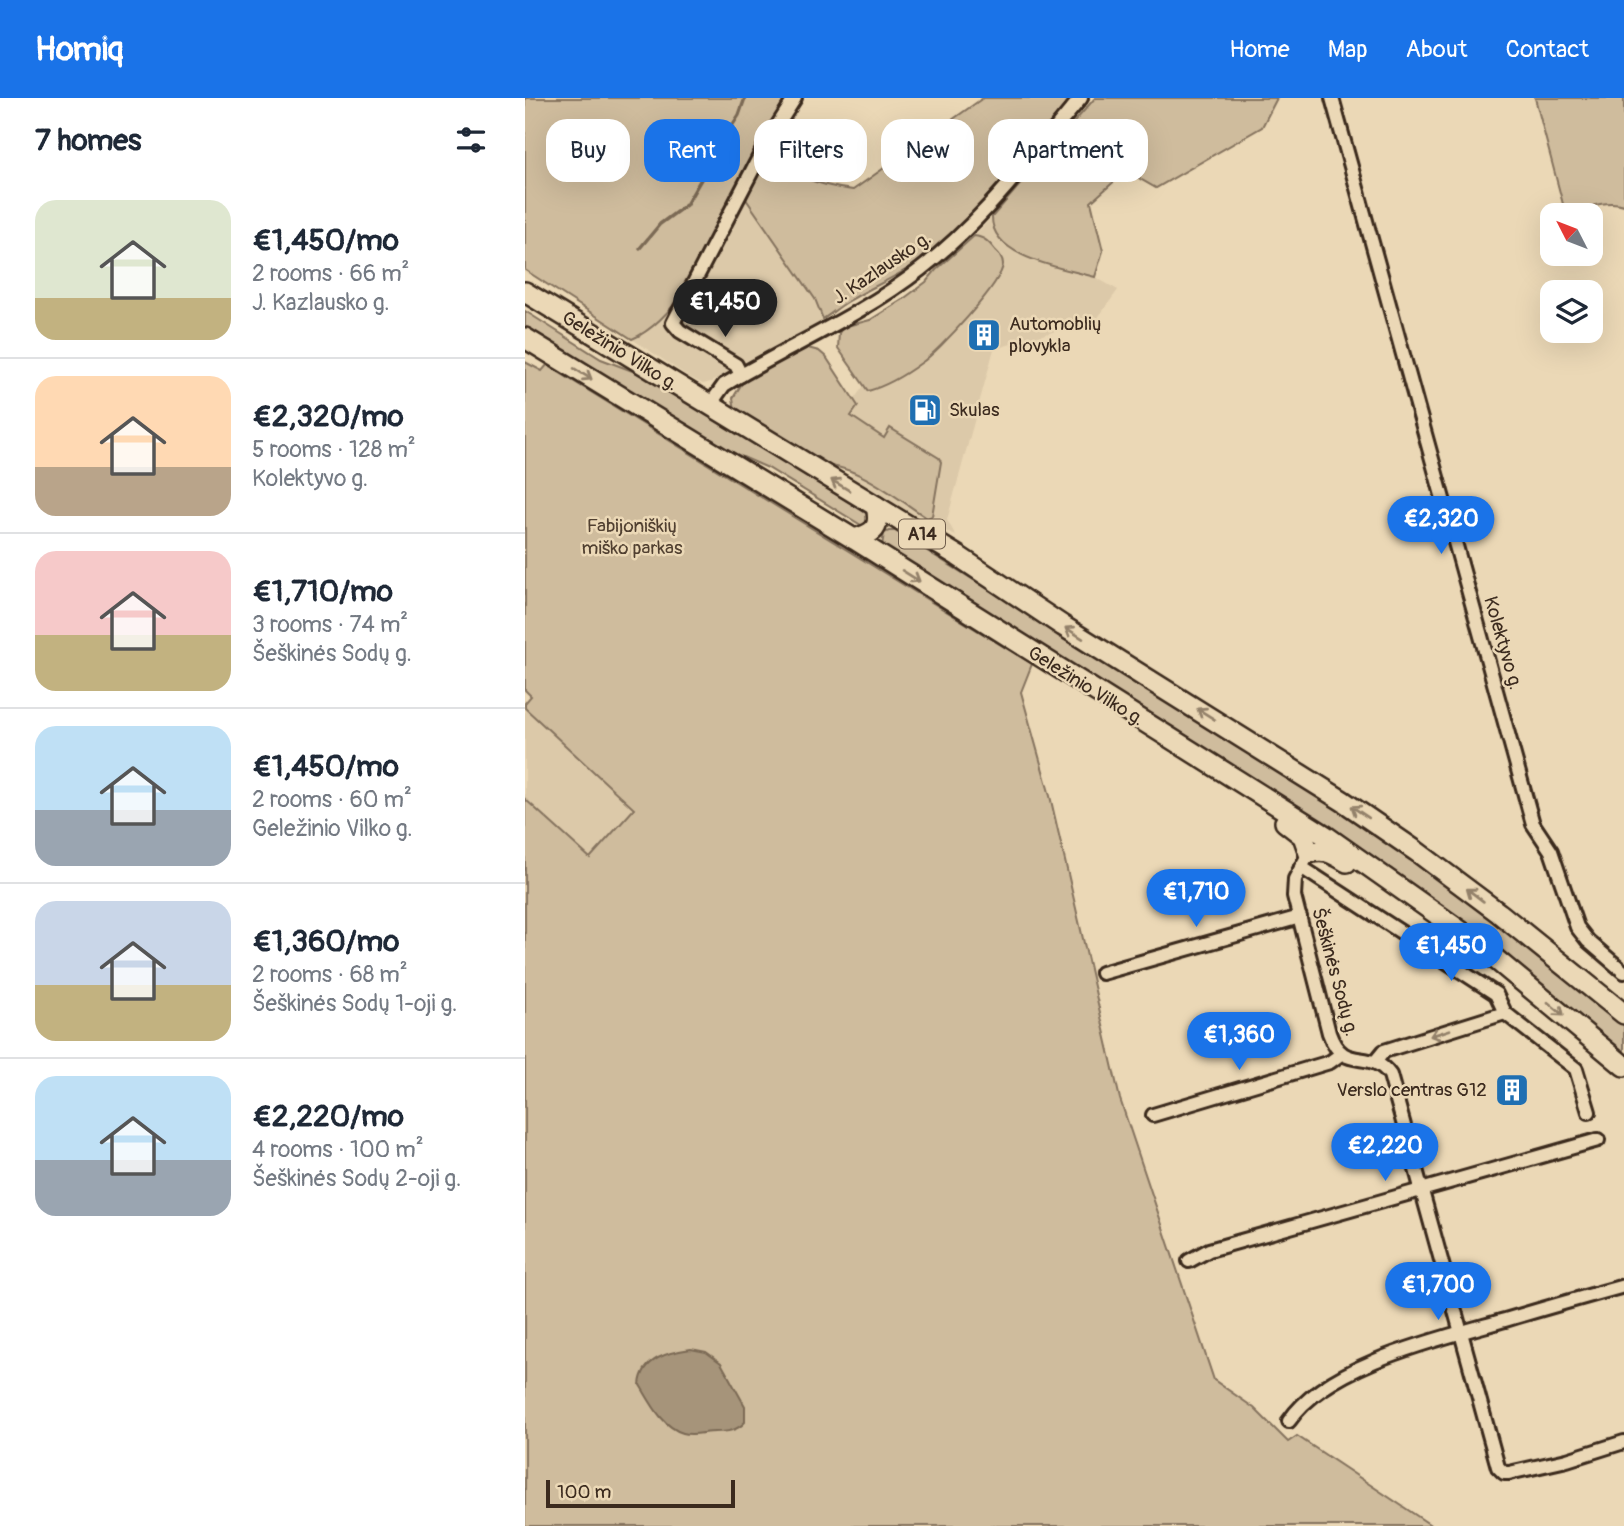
<!DOCTYPE html>
<html lang="en">
<head>
<meta charset="utf-8">
<style>
  body { margin:0; font-family:Pangolin,sans-serif; background:#f6f6f7; color:#1f2937; height:100vh; display:flex; flex-direction:column; font-size:26px; white-space:nowrap }
  * { box-sizing:border-box; margin:0 }
  p { font-size:23px; color:#747a83 }
  .icon { flex:none; width:38px; height:38px; fill:none; stroke:currentColor; stroke-width:2; stroke-linecap:round; stroke-linejoin:round }
  .map { position:relative; flex:1; overflow:hidden }
  .sheet { display:flex; flex-direction:column; background:#fff; width:525px }
  .sheet>* { flex:none }
  .top-card { position:absolute; left:21px; top:21px; width:665px; height:63px; display:flex; gap:14px }
  .needle { width:46px; rotate:312deg }
  .buttons { position:absolute; left:1015px; top:105px; display:grid; gap:14px }
  .buttons a { display:grid; place-items:center; width:63px; height:63px; border-radius:14px; background:#fff; box-shadow:0 7px 28px #0002; font-size:35px }
  .scale { position:absolute; left:21px; bottom:18px; width:189px; box-sizing:border-box; padding-left:7px; border:4px solid #3b2a1e; border-top:0; font-size:19px; line-height:24px; white-space:nowrap; color:#3b2a1e; -webkit-text-stroke:5px #ebd8b6; paint-order:stroke }
  .price { position:absolute; translate:-50% -60px; padding:0 16px; border-radius:24px; background:#1a73e8; color:#fff; font-size:23px; line-height:46px; filter:drop-shadow(0 2px 4px #0008) }
  .price::after { content:''; position:absolute; left:50%; top:42px; width:21px; height:16px; margin-left:-10px; background:inherit; clip-path:polygon(0 0,100% 0,50% 100%) }
  .price.selected { background:#222; color:#fff }
  ul { padding:0; list-style:none }
  li { display:flex; align-items:center; gap:21px; height:175px; padding:0 35px }
  li+li { border-top:2px solid #e0e1e3 }
  li span { display:grid; place-items:center; flex:none; width:196px; height:140px; border-radius:21px; color:#555 }
  li>.icon { margin-inline-start:auto }
  span .icon { width:84px; height:84px; fill:#fffc; stroke-width:1 }
  li b { font-size:30px }
  h2 { display:flex; justify-content:space-between; align-items:center; height:84px; padding:0 35px; font-size:30px }
  .tag { padding:0 24px; border-radius:21px; background:#fff; box-shadow:0 7px 28px #0002; font-size:24px; line-height:63px }
  .tag.selected { background:#1a73e8; color:#fff }
  header { display:flex; align-items:center; gap:42px; box-sizing:border-box; height:98px; padding:0 35px; background:#1a73e8; color:#fff }
  header strong { font-size:33px }
  nav { display:flex; gap:38px; margin-inline-start:auto; font-size:24px }
  main { display:flex; flex:1; min-height:0 }
  .map>svg:first-child { display:block }
  .built { fill:#dcc9a9 }
  .green { fill:#cfbc9d; stroke:#85735e; stroke-width:2 }
  .water { fill:#a6947a; stroke:#7b6a55; stroke-width:2 }
  .lines { fill:none; stroke-linecap:round; stroke-linejoin:round }
  .stream { stroke:#7b6a55; stroke-width:3.5 }
  .minor-casing { stroke:#3b2a1e; stroke-width:18 }
  .highway-casing { stroke:#3b2a1e; stroke-width:24 }
  .minor { stroke:#ebd8b6; stroke-width:12 }
  .highway { stroke:#ebd8b6; stroke-width:19 }
  .oneway { stroke:#93816a }
  .labels { text-anchor:middle; dominant-baseline:central; stroke-width:5; stroke-linejoin:round; paint-order:stroke }
  .shield { fill:#ebd8b6; stroke:#705e4c; stroke-width:2 }
  .shield-label { font-size:18px; font-weight:bold; fill:#3b2a1e }
  .street-label { font-size:19px; fill:#3b2a1e; stroke:#ebd8b6 }
  .poi-label { font-size:19px; fill:#3b2a1e; stroke:#ebd8b6; text-anchor:start }
  .park-label { font-size:19px; fill:#514031; stroke:#ebd8b6 }
</style>
</head>
<body>
<header>
<strong>Homiq</strong>
<nav><a>Home</a><a>Map</a><a>About</a><a>Contact</a></nav>
</header>
<main>
<section class="sheet">
<h2>7 homes<svg class="icon" aria-label="filters" viewBox="0 0 24 24"><path d="M4 7h16M4 17h16"/><circle cx="9" cy="7" r="2"/><circle cx="15" cy="17" r="2"/></svg></h2>
<ul>
<li><span style="background:linear-gradient(#dfe7d0 70%,#c2b280 0)"><svg class="icon" aria-label="home" viewBox="0 0 24 24"><path d="M3 11l9-7 9 7M6 9v11h12V9"/></svg></span><div><b>€1,450/mo</b><p>2 rooms · 66 m²</p><p>J. Kazlausko g.</p></div></li>
<li><span style="background:linear-gradient(#ffd9b3 65%,#b9a48a 0)"><svg class="icon" aria-label="home" viewBox="0 0 24 24"><path d="M3 11l9-7 9 7M6 9v11h12V9"/></svg></span><div><b>€2,320/mo</b><p>5 rooms · 128 m²</p><p>Kolektyvo g.</p></div></li>
<li><span style="background:linear-gradient(#f6c9c9 60%,#c2b280 0)"><svg class="icon" aria-label="home" viewBox="0 0 24 24"><path d="M3 11l9-7 9 7M6 9v11h12V9"/></svg></span><div><b>€1,710/mo</b><p>3 rooms · 74 m²</p><p>Šeškinės Sodų g.</p></div></li>
<li><span style="background:linear-gradient(#bfe0f5 60%,#9aa5b1 0)"><svg class="icon" aria-label="home" viewBox="0 0 24 24"><path d="M3 11l9-7 9 7M6 9v11h12V9"/></svg></span><div><b>€1,450/mo</b><p>2 rooms · 60 m²</p><p>Geležinio Vilko g.</p></div></li>
<li><span style="background:linear-gradient(#c9d6e8 60%,#c2b280 0)"><svg class="icon" aria-label="home" viewBox="0 0 24 24"><path d="M3 11l9-7 9 7M6 9v11h12V9"/></svg></span><div><b>€1,360/mo</b><p>2 rooms · 68 m²</p><p>Šeškinės Sodų 1-oji g.</p></div></li>
<li><span style="background:linear-gradient(#bfe0f5 60%,#9aa5b1 0)"><svg class="icon" aria-label="home" viewBox="0 0 24 24"><path d="M3 11l9-7 9 7M6 9v11h12V9"/></svg></span><div><b>€2,220/mo</b><p>4 rooms · 100 m²</p><p>Šeškinės Sodų 2-oji g.</p></div></li>
</ul>
</section>
<div class="map">
<svg width="1099" height="1428" viewBox="0 0 1099 1428">
  <rect width="100%" height="100%" fill="#ebd8b6"/>
  <filter id="ink" filterUnits="userSpaceOnUse"><feTurbulence type="fractalNoise" baseFrequency=".0143" numOctaves="2"/><feDisplacementMap in="SourceGraphic" scale="14" xChannelSelector="R" yChannelSelector="G"/><feConvolveMatrix kernelMatrix="1 2 1 2 8 2 1 2 1" color-interpolation-filters="sRGB"/></filter>
  <g filter="url(#ink)">
    <g class="built">
      <path d="M216,93l74,108 9,24 -113,59 -8,2 -14,-7 -57,-38 14,-6 43,-49z"/>
      <path d="M467,119l-1,8 26,29 78,23 23,13 -21,29 -103,30 -47,171 9,16 -33,-15 -71,-44 -19,-49 139,-190z"/>
      <path d="M0,610l110,101 -45,49 -65,-59z"/>
    </g>
    <g class="green">
      <path d="M0,0h260l-28,53c36,22 54,34 96,39l130,-92h88c-46,55 -90,118 -148,161 -24,17 -50,27 -74,42 -9,5 -18,13 -26,18l-8,-20 -74,-107c-24,44 -61,127 -109,147l-107,-69z"/>
      <path d="M570,0h182l-15,29 -106,61 -30,-17 -35,31 12,49 -8,26c-31,-9 -104,-19 -103,-60z"/>
      <path d="M1010,0h89v107c-18,-6 -37,3 -54,8l-6,-5z"/>
      <path d="M449,138c10,1 15,6 21,14 4,4 8,8 8,14 0,18 -65,88 -82,99 -15,11 -35,23 -53,28l-30,-43 1,-15 4,-6 27,-7 32,-20 24,-18 10,-12z"/>
      <path d="M0,213l76,48 42,16 223,138 5,5 -5,8 -5,-1 -93,-57 -48,-21 -195,-120z"/>
      <path d="M279,249l15,4 7,6 32,49 -7,10 33,22 6,-10 49,30 2,4 -9,54 -5,2c-28,-18 -68,-52 -101,-52l-91,-56 -2,-12 11,-18z"/>
      <path d="M0,264l17,9 5,-6 485,299 -11,28 29,104 70,303 94,281 40,28 34,34 9,-6 135,90h-907v-727l65,59 44,-49 -109,-101v-5l6,-7 -6,-6z"/>
      <path d="M364,433h6l450,280 84,60 174,134 21,19v30c-221,-197 -480,-344 -732,-498l-10,-10 2,-13z"/>
    </g>
    <path class="water" d="M166,1251l15,3 15,11 24,43v16c-8,9 -18,10 -30,10 -10,0 -22,4 -32,1 -21,-6 -33,-32 -43,-48 2,-27 29,-33 51,-36z"/>
    <g class="lines">
      <path class="stream" d="M115,150l20,-24 26,-19 18,-31 18,-15 6,-27 11,-17 6,-17"/>
      <g class="minor-casing">
        <g id="minor">
          <path d="M807,0l201,726 18,27 26,76 11,14 36,31"/>
          <path d="M216,277l-5,-10 -56,-34 -7,-8 94,-181 28,-44"/>
          <path d="M184,308l15,-21c65,-39 137,-69 197,-116 62,-48 110,-112 160,-171"/>
          <path d="M784,755l-14,26 -1,17 35,137c15,42 40,13 61,42l108,392 6,6h5l58,-13 57,-18"/>
          <path d="M776,769l195,127 9,19 71,56 13,43"/>
          <path d="M577,875l198,-56"/>
          <path d="M850,964l9,-11 121,-38"/>
          <path d="M628,1017l177,-53 11,-8"/>
          <path d="M664,1163l20,-11 389,-110"/>
          <path d="M764,1323c38,-57 153,-83 216,-101 40,-12 79,-23 119,-34"/>
        </g>
      </g>
      <g class="highway-casing">
        <g id="highway">
          <path d="M0,194l433,264 105,70 280,175 73,50 83,62 125,101"/>
          <path d="M0,240l329,201 472,297 143,101 155,129"/>
          <path d="M329,441c20,-6 27,-10 22,-33"/>
          <path d="M760,724l18,14 6,17c16,-5 24,1 38,9"/>
        </g>
      </g>
      <use href="#minor" class="minor"/>
      <use href="#highway" class="highway"/>
    </g>
    <defs><path id="oneway-shaft" d="M-6 0H5M1.5-3L5.5 0L1.5 3" fill="none" stroke-width="1.6" stroke-linecap="round" stroke-linejoin="round" transform="scale(1.75)"/></defs>
    <g class="oneway">
      <use href="#oneway-shaft" transform="translate(58 276) rotate(32)"/>
      <use href="#oneway-shaft" transform="translate(315 387) rotate(-149)"/>
      <use href="#oneway-shaft" transform="translate(386 478) rotate(32)"/>
      <use href="#oneway-shaft" transform="translate(549 535) rotate(-148)"/>
      <use href="#oneway-shaft" transform="translate(681 616) rotate(-148)"/>
      <use href="#oneway-shaft" transform="translate(835 714) rotate(-146)"/>
      <use href="#oneway-shaft" transform="translate(950 797) rotate(-143)"/>
      <use href="#oneway-shaft" transform="translate(1031 911) rotate(40)"/>
      <use href="#oneway-shaft" transform="translate(915 935) rotate(162)"/>
    </g>
  </g>
  <defs>
    <g id="building-square" transform="scale(1.75)"><rect x="-9" y="-9" width="18" height="18" rx="4" fill="#1f6fb2" stroke="#ebd8b6"/><path d="M-4-6H4V6H1V3H-1V6H-4ZM-2.5-4.3h1.7v1.8h-1.7ZM.8-4.3h1.7v1.8H.8ZM-2.5-1h1.7V.8h-1.7ZM.8-1h1.7V.8H.8Z" fill="#fff"/></g>
    <g id="fuel-square" transform="scale(1.75)"><rect x="-9" y="-9" width="18" height="18" rx="4" fill="#1f6fb2" stroke="#ebd8b6"/><path d="M-5.5-6h7V0h2V4h1.3V-2.5L3-4.5l.8-.8L6-3V5H2.5V1h-1V6h-7ZM-4.2-4.7v3.2H.2V-4.7Z" fill="#fff"/></g>
  </defs>
  <g fill-rule="evenodd">
    <use href="#building-square" x="459" y="237"/>
    <use href="#fuel-square" x="400" y="312"/>
    <use href="#building-square" x="987" y="992"/>
  </g>
  <g class="labels">
    <rect class="shield" x="374" y="421.5" width="46" height="29" rx="5"/>
    <g class="shield-label">
      <text x="397" y="436">A14</text>
    </g>
    <g class="street-label">
      <text transform="translate(357 170) rotate(-34)">J. Kazlausko g.</text>
      <text transform="translate(95 253) rotate(32)">Geležinio Vilko g.</text>
      <text transform="translate(978 545) rotate(74)">Kolektyvo g.</text>
      <text transform="translate(561 588) rotate(32)">Geležinio Vilko g.</text>
      <text transform="translate(810 874) rotate(75)">Šeškinės Sodų g.</text>
    </g>
    <g class="poi-label">
      <text x="484" y="226">Automoblių<tspan x="484" dy="22">plovykla</tspan></text>
      <text x="424" y="312">Skulas</text>
      <text x="962" y="992" text-anchor="end">Verslo centras G12</text>
    </g>
    <g class="park-label">
      <text x="107" y="428">Fabijoniškių<tspan x="107" dy="22">miško parkas</tspan></text>
    </g>
  </g>
</svg>
<div class="buttons">
<a><svg class="needle" viewBox="-14 -14 28 28"><path d="M0-13l5 13h-10z" fill="#e53935"/><path d="M0 13l5-13h-10z" fill="#747a83"/></svg></a>
<a><svg class="icon" aria-label="layers" viewBox="0 0 24 24"><path d="M12 4l9 5-9 5-9-5zM3 14l9 5 9-5"/></svg></a>
</div>
<div class="scale">100 m</div>
<b class="price selected" style="left:200px;top:241px">€1,450</b>
<b class="price" style="left:916px;top:458px">€2,320</b>
<b class="price" style="left:671px;top:831px">€1,710</b>
<b class="price" style="left:926px;top:885px">€1,450</b>
<b class="price" style="left:714px;top:974px">€1,360</b>
<b class="price" style="left:860px;top:1085px">€2,220</b>
<b class="price" style="left:913px;top:1224px">€1,700</b>
<div class="top-card">
<a class="tag">Buy</a>
<a class="tag selected">Rent</a>
<a class="tag">Filters</a>
<a class="tag">New</a>
<a class="tag">Apartment</a>
</div>
</div>
</main>
</body>
</html>
